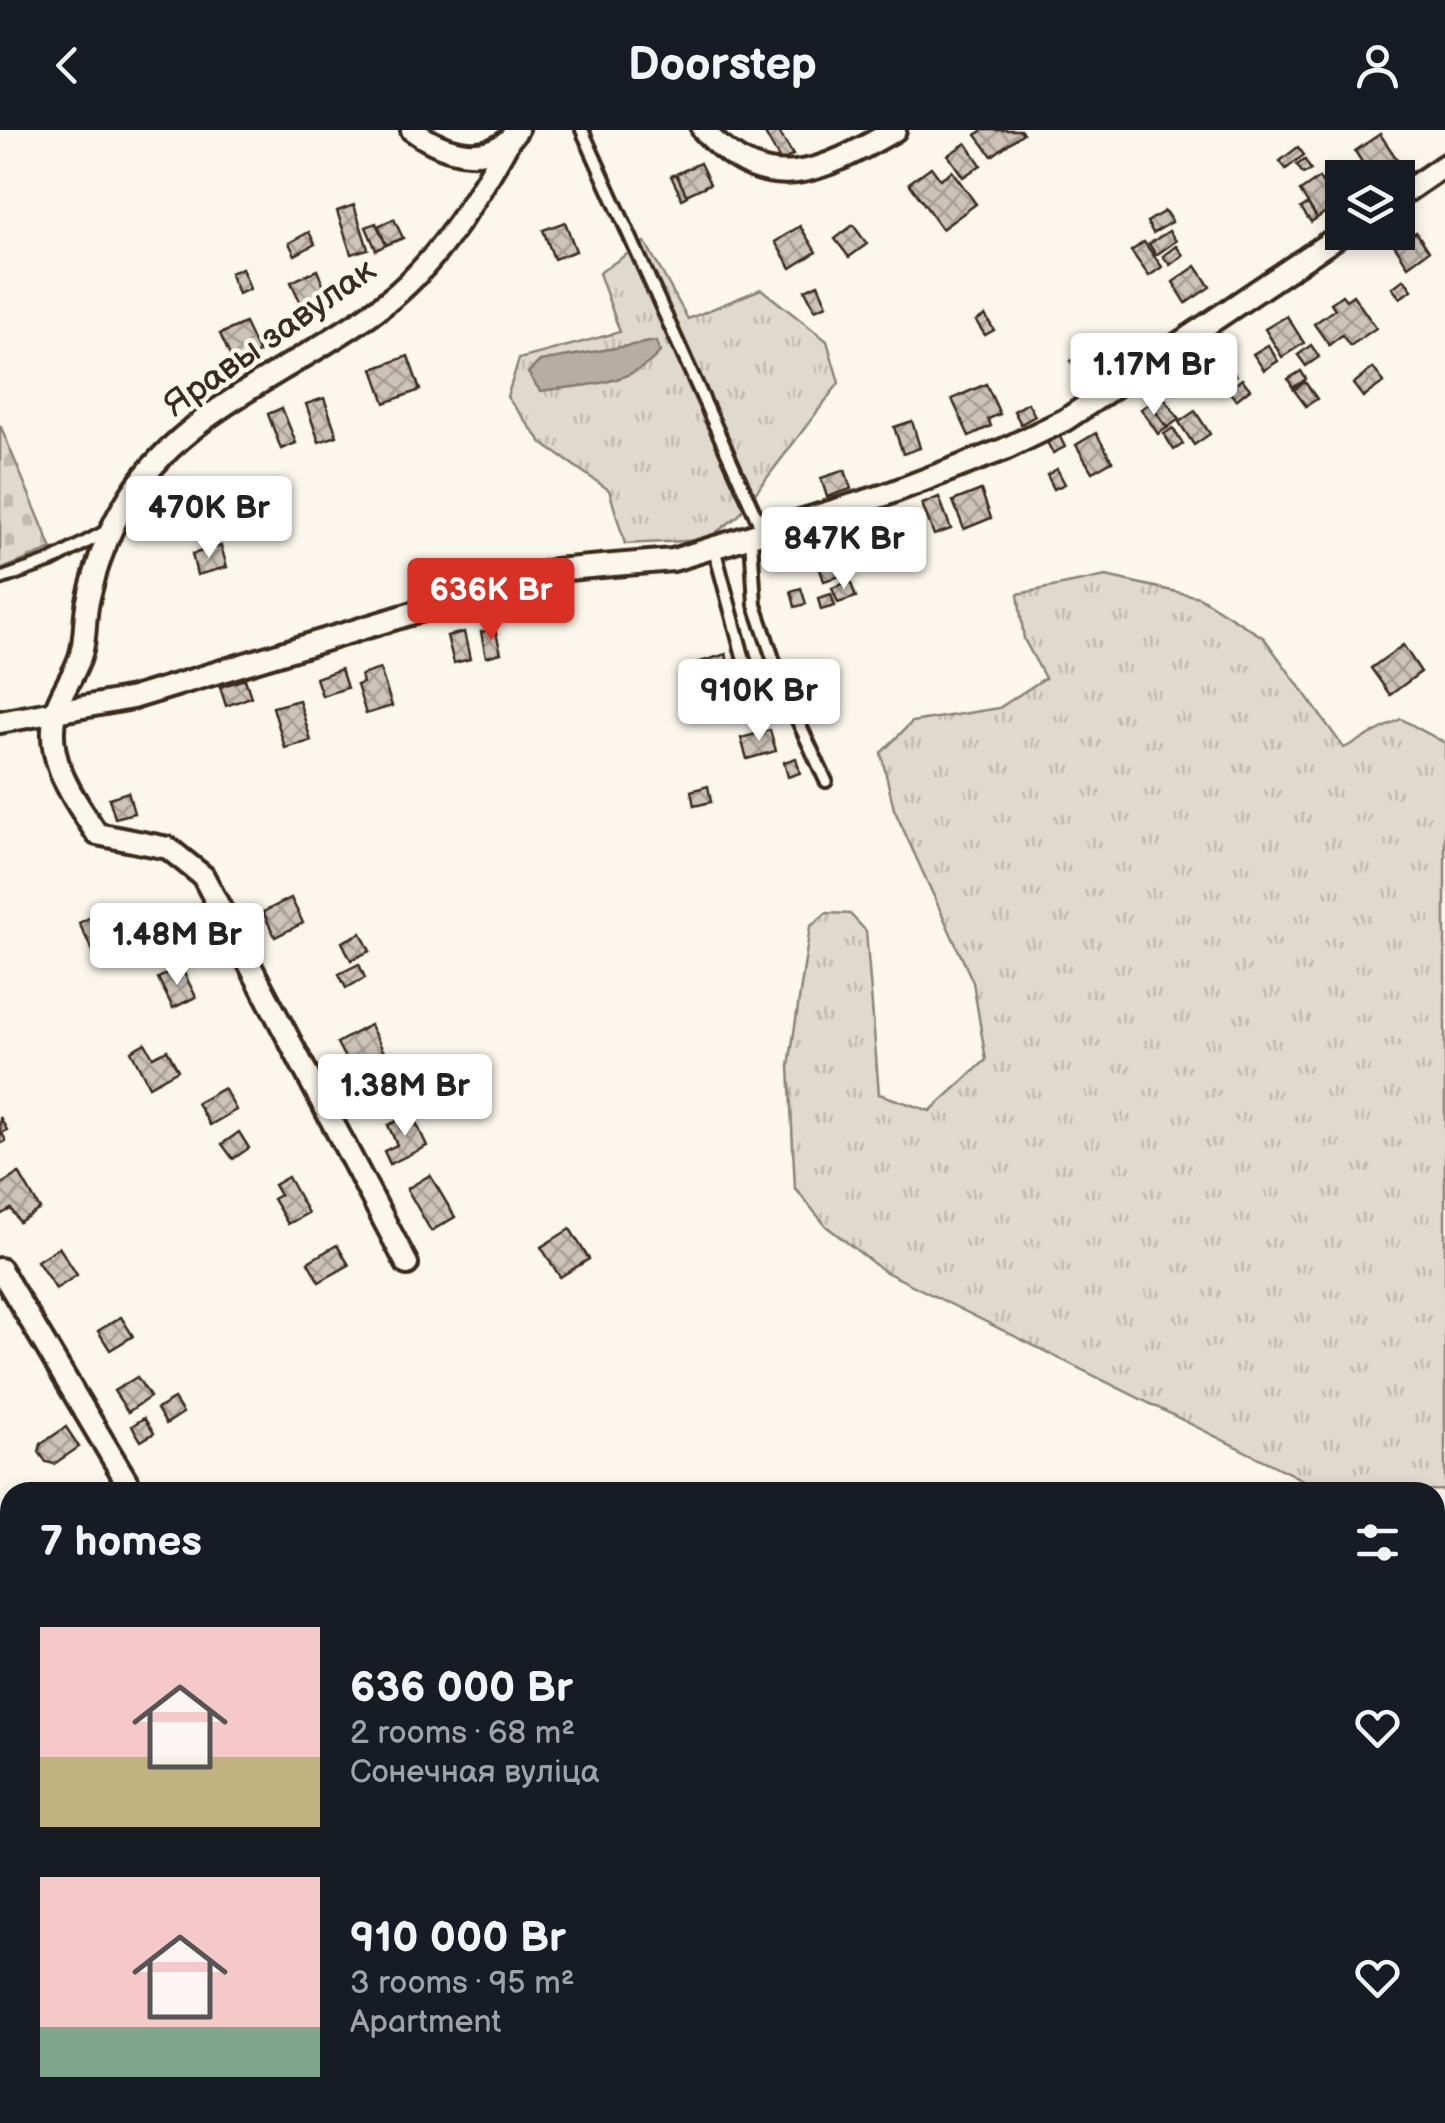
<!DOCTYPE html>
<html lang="en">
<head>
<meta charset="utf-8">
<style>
  body { margin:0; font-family:"Balsamiq Sans",sans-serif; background:#20242c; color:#f1f3f6; height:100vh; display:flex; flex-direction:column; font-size:38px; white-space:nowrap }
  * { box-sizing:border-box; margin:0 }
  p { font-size:32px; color:#9ea1a6 }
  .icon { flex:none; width:55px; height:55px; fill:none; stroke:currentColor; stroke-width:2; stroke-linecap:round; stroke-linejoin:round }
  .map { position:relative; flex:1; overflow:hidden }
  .drawer { position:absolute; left:0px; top:1352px; width:1445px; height:642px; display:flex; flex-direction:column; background:#171b24; border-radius:30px 30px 0 0; box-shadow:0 5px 15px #0003 }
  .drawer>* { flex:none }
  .fabs { position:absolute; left:1325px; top:30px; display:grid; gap:20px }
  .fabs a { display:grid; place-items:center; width:90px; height:90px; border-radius:0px; background:#171b24; box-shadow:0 5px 15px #0003; font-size:50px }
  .price { position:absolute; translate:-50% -85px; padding:0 22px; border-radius:10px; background:#fff; color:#222; font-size:32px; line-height:65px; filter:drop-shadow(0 2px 5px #0008) }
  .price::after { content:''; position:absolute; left:50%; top:60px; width:30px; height:22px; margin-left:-15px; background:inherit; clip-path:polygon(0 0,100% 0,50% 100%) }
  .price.on { background:#d93025; color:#fff }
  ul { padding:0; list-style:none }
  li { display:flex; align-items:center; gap:30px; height:250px; padding:0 40px }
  li span { display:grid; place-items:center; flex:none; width:280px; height:200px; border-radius:0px; color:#555 }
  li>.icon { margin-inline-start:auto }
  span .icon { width:120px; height:120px; fill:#fffc; stroke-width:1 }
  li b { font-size:42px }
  h2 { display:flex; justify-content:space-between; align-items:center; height:120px; padding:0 40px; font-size:42px }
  header { display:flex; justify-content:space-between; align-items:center; height:130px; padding:0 40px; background:#171b24; font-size:45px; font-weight:700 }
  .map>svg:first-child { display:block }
  .grass { fill:url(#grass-tufts); stroke:#8d8276; stroke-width:2.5 }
  .cemetery { fill:url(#cemetery-stones); stroke:#8d8276; stroke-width:2.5 }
  .water { fill:#b6aea2; stroke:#85796d; stroke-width:2.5 }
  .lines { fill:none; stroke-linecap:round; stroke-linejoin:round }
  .stream { stroke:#85796d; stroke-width:5 }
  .building { fill:url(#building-cross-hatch); stroke:#3b2a1e; stroke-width:2.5 }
  .service-casing { stroke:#3b2a1e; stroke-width:18 }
  .minor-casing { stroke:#3b2a1e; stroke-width:28 }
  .service { stroke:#fbf7ec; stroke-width:10 }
  .minor { stroke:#fbf7ec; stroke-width:20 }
  .labels { text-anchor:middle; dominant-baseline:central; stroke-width:9; stroke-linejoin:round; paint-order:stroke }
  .street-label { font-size:35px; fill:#3b2a1e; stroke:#fbf7ec }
</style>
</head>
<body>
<header><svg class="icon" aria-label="back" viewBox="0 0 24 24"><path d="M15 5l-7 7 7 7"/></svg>Doorstep<svg class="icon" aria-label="person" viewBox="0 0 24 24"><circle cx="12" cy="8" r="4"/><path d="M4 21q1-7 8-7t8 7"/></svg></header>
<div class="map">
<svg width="1445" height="1993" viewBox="0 0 1445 1993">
  <defs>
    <pattern id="grass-tufts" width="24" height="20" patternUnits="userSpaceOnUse" patternTransform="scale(2.5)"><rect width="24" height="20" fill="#dfd9ce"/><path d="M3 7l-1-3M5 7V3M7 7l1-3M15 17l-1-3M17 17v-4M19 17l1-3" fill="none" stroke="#c0bab0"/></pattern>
    <pattern id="cemetery-stones" width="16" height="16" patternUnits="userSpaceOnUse" patternTransform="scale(2.5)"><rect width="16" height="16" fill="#dfd9ce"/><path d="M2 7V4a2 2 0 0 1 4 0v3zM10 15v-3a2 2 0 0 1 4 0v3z" fill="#c0bab0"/></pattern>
    <pattern id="building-cross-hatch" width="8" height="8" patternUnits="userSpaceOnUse" patternTransform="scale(2.5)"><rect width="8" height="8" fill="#ccc4b9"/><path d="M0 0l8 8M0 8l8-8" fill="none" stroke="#a79f96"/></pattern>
  </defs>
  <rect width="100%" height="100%" fill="#fbf7ec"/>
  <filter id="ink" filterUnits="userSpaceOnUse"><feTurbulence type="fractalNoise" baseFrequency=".01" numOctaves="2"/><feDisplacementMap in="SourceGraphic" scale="20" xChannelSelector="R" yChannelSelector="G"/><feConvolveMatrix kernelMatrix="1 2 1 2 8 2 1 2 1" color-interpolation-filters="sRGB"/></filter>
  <g filter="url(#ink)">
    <g class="grass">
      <path d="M645,112l43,77 73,-30 66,52 12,42 -101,133 -32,24 -81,4 -16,-54 -66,-46 -36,-47 12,-38 101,-27 -21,-59z"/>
      <path d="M1106,446l93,21 65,41 80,110 57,-29 44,24v747l-118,2 -445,-222 -56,-44 -31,-38 -6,-122 21,-139 16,-14 24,1 16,17 13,163 51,17 56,-51 -13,-78 -79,-173 -13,-56 31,-31 87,-14 46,-30 -21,-39 -6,-45z"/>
    </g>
    <path class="cemetery" d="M0,295l52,124 -52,21z"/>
    <path class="water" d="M656,211l4,11c-29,34 -78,33 -120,39l-12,-18 12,-12z"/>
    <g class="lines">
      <path class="stream" d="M798,1993v-8"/>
    </g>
    <g class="building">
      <path d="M763,0h15l15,25 -12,7z"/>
      <path d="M982,0h38l3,3 -31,23 -16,-21z"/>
      <path d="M1380,4l18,27 -26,17 -17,-27z"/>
      <path d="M966,13l15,22 -18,12 -15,-22z"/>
      <path d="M1298,17l6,8 -18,14 -6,-8z"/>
      <path d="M1305,30l6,10 -8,4 -6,-9z"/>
      <path d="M700,33l10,21 -24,11 -10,-21z"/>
      <path d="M931,37l9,12 12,-8 24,33 -34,25 -33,-46z"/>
      <path d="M676,44l11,22 -5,3 -11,-23z"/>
      <path d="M1319,48l17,27 -19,13 -17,-27z"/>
      <path d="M1308,74l9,14 -6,4 -10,-14z"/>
      <path d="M354,75l14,44 -17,5 -14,-43z"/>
      <path d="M1165,81l7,11 -19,11 -6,-11z"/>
      <path d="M394,89l9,19 -17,7 -8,-19z"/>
      <path d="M565,92l11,29 -22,8 -11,-29z"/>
      <path d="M376,93l10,22 -10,5 -10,-23z"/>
      <path d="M853,95l14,19 -18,13 -14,-18z"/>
      <path d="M800,96l16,26 -25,16 -16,-26z"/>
      <path d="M1169,101l7,10 -20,14 -7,-11z"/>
      <path d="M309,102l6,12 -20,11 -6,-12z"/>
      <path d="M1416,102l13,19 -21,15 -13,-20z"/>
      <path d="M1144,112l18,25 -13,9 -18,-25z"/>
      <path d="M1176,116l7,9 -13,10 -7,-9z"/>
      <path d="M1196,136l14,21 -24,16 -13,-21z"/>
      <path d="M242,138l8,21 -12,5 -8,-21z"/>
      <path d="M317,140l13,31 -25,11 -14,-30z"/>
      <path d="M1404,149l8,11 -12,8 -8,-10z"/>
      <path d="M818,154l9,21 -12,5 -10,-20z"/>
      <path d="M1342,165l4,5 7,-5 23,33 -26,18 -8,-11 -13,10 -15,-21 21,-15 -4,-6z"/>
      <path d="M985,185l9,15 -9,5 -9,-14z"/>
      <path d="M1287,186l17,27 -22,14 -17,-28z"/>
      <path d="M245,193l14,30 -25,11 -14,-30z"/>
      <path d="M1268,215l10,16 -14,9 -11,-16z"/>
      <path d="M1311,215l8,12 -13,9 -8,-11z"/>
      <path d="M1084,222l18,27 -14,9 -17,-27z"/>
      <path d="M408,226l12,34 -35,13 -12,-34z"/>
      <path d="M1223,226l13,20 -25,17 -13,-19z"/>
      <path d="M1373,238l11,14 -21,15 -10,-13z"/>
      <path d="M1301,241l5,8 -13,9 -5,-9z"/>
      <path d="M1242,249l8,10 -14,11 -8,-10z"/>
      <path d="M1305,252l12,17 -11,7 -12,-16z"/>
      <path d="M986,254l14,30 -12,5 3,7 -22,10 -17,-37z"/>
      <path d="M1162,265l17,24 -12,9 -17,-25z"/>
      <path d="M324,268l13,38 -18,6 -13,-38z"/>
      <path d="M1028,273l7,13 -14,8 -7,-13z"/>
      <path d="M1150,273l17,25 -9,6 -17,-25z"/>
      <path d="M282,278l14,35 -15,6 -13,-35z"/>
      <path d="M1195,281l15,23 -16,11 -15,-23z"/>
      <path d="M912,291l8,27 -17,6 -9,-27z"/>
      <path d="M1173,298l10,16 -9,6 -10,-16z"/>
      <path d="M1096,303l16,28 -20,11 -16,-27z"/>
      <path d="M1059,305l6,12 -12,6 -6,-11z"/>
      <path d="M1057,339l8,15 -11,5 -7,-14z"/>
      <path d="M845,340l6,19 -24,8 -6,-19z"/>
      <path d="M981,360l10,28 -27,11 -11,-28z"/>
      <path d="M939,367l12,32 -17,6 -12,-31z"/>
      <path d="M221,416l6,21 -30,8 -5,-21z"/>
      <path d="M834,416l10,29 -20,6 -10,-29z"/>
      <path d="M850,451l6,16 -18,6 -6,-15z"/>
      <path d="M801,458l5,16 -11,3 -4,-16z"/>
      <path d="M831,464l4,12 -14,4 -3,-12z"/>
      <path d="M495,499l6,24 -15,4 -5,-25z"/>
      <path d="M464,502l6,27 -16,4 -7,-27z"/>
      <path d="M1403,515l18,27 -31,23 -19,-27z"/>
      <path d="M726,524l5,21 7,-1 7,27 -42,12 -13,-48z"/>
      <path d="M341,539l6,19 -25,8 -6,-18z"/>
      <path d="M380,539l12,37 -26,8 -9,-29 6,-2 -2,-8z"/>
      <path d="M245,549l6,18 -25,9 -6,-19z"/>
      <path d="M299,570l12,41 -26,7 -12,-41z"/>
      <path d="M770,600l6,21 -29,8 -6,-21z"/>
      <path d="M796,628l4,15 -12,4 -4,-15z"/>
      <path d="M708,656l3,16 -17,4 -3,-15z"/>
      <path d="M128,662l6,21 -19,5 -6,-20z"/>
      <path d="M291,768l12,25 -28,14 -12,-25z"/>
      <path d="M107,779l17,35 -28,13 -17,-34z"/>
      <path d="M361,803l9,18 -19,9 -9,-18z"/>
      <path d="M170,808l7,14 -23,11 -7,-14z"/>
      <path d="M359,834l6,14 -19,10 -7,-14z"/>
      <path d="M181,837l15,30 -23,11 -15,-30z"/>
      <path d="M370,895l16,31 -33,17 -16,-30z"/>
      <path d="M145,913l8,14 14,-7 11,20 -29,16 -18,-35z"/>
      <path d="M224,958l12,22 -26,15 -13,-22z"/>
      <path d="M412,984l15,32 -37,18 -6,-13 13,-6 -9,-20z"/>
      <path d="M0,987l7,13 -5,3 4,8 -6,3z"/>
      <path d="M239,1002l10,16 -16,11 -11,-15z"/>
      <path d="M19,1043l21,36 -21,13 -8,-13 -11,6v-30z"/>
      <path d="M430,1045l25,42 -24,14 -24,-42z"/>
      <path d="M288,1047l20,36 -20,11 -15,-25 7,-4 -6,-10z"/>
      <path d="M570,1099l19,30 -29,18 -19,-30z"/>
      <path d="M337,1115l12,20 -30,17 -11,-20z"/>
      <path d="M59,1117l18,28 -21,14 -19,-28z"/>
      <path d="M121,1187l12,19 -23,14 -12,-19z"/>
      <path d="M137,1247l13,20 -22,15 -14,-21z"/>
      <path d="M174,1269l9,14 -17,11 -9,-15z"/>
      <path d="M144,1288l10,15 -13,8 -9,-15z"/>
      <path d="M66,1297l13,20 -25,17 -8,-2 -7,-10 2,-8z"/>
    </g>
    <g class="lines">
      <g class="service-casing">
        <g id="service">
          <path d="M582,0l181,402"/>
          <path d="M751,408l4,67 29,86 42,90"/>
          <path d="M714,418l37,138"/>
          <path d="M0,449l51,-18 56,-30"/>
          <path d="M1435,1901l10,4"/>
        </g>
      </g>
      <g class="minor-casing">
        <g id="minor">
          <path d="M412,0c32,23 79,38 105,0"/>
          <path d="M703,0c66,70 118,42 192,0"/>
          <path d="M1398,67l47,-32"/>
          <path d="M0,592l133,-24 422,-128 118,-10 212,-65 120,-46 60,-29 280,-188"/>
          <path d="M407,1134l-204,-388 -35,-28 -71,-14c-25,-38 -54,-77 -41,-125 6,-19 20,-36 25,-55 5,-17 3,-36 7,-53 8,-35 22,-75 42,-105 57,-89 171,-129 253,-191 52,-39 93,-105 124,-161"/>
          <path d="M0,1139l133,223"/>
          <path d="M921,1993l2,-8"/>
          <path d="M1382,1993l2,-8"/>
        </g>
      </g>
      <use href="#service" class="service"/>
      <use href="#minor" class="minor"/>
    </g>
  </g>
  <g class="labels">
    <g class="street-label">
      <text transform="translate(270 208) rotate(-35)">Яравы завулак</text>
    </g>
  </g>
</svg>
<div class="fabs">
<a><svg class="icon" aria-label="layers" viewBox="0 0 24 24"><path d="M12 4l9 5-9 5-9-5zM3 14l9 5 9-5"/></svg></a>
</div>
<b class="price" style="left:1154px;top:288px">1.17M Br</b>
<b class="price" style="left:209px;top:431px">470K Br</b>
<b class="price" style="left:844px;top:462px">847K Br</b>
<b class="price on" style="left:491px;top:513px">636K Br</b>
<b class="price" style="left:759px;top:614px">910K Br</b>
<b class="price" style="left:177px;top:858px">1.48M Br</b>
<b class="price" style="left:405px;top:1009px">1.38M Br</b>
<section class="drawer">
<h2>7 homes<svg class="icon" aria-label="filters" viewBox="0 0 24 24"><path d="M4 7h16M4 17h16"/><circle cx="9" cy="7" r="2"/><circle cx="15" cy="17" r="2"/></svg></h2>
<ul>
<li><span style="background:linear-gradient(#f6c9c9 65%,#c2b280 0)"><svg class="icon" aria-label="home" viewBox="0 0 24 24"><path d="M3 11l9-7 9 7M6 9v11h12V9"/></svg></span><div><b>636 000 Br</b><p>2 rooms · 68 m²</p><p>Сонечная вуліца</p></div><svg class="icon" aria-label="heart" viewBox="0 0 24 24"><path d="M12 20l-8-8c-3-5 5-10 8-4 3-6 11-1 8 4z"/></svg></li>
<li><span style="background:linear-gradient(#f6c9c9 75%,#7fa58c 0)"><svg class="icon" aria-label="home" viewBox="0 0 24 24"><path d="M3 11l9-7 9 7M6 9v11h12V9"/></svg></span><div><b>910 000 Br</b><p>3 rooms · 95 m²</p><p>Apartment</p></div><svg class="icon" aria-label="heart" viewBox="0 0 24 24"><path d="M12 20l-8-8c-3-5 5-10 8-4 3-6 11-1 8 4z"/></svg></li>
</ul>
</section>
</div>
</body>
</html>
